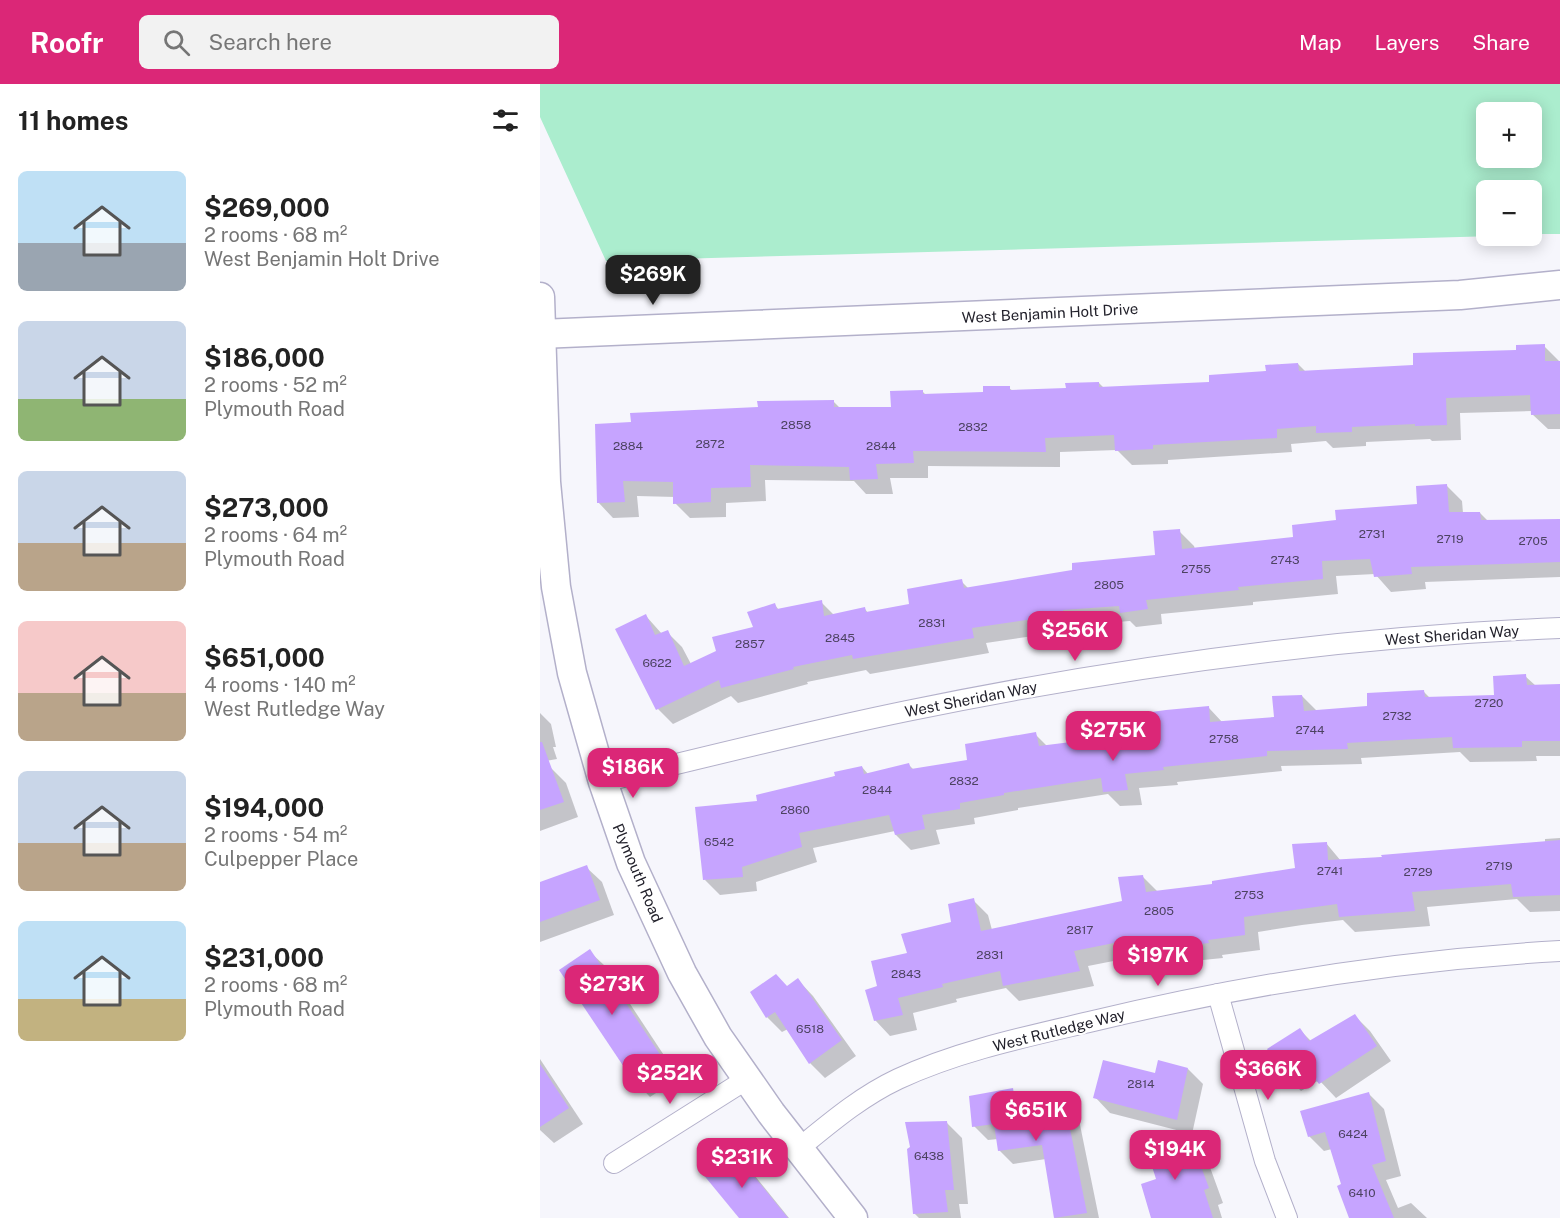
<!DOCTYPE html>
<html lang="en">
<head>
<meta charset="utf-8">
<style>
  body { margin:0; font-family:"Public Sans",sans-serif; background:#f2f2f2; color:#222; height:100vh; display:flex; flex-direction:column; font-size:22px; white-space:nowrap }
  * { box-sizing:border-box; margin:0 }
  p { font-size:20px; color:#767676 }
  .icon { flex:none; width:33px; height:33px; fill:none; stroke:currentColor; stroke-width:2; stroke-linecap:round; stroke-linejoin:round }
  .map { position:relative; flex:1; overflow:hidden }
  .sheet { display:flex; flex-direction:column; background:#fff; width:540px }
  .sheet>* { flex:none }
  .buttons { position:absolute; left:936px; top:18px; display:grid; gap:12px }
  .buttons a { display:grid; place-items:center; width:66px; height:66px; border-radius:9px; background:#fff; box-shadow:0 3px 15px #0003; font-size:30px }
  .price { position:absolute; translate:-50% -51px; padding:0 14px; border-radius:12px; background:#db2777; color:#fff; font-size:20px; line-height:39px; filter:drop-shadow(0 2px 3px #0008) }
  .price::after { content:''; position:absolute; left:50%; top:36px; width:18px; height:14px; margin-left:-9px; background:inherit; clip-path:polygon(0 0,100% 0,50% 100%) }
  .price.active { background:#222; color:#fff }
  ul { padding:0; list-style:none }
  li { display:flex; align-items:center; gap:18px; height:150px; padding:0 18px }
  li span { display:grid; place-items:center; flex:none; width:168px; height:120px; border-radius:9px; color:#555 }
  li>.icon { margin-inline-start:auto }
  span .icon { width:72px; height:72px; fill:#fffc; stroke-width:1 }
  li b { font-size:26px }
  h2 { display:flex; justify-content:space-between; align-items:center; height:72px; padding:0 18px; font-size:26px }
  header { display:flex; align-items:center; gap:36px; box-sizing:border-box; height:84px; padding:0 30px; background:#db2777; color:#fff }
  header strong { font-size:28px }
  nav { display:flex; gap:33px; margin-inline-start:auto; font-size:21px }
  .search { width:420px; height:54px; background:#f2f2f2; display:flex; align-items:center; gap:15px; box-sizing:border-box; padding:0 21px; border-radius:9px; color:#767676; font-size:22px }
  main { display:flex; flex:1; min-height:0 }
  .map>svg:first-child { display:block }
  .green { fill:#abedce; fill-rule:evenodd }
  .shadow { fill:#0003 }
  .building { fill:#c6a4ff }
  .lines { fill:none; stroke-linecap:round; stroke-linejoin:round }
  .street-casing { stroke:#b3b0ca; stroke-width:22 }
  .secondary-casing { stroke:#b3b0ca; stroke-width:31 }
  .street { stroke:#fff; stroke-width:20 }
  .secondary { stroke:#fff; stroke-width:28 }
  .labels { text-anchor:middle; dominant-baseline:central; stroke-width:4.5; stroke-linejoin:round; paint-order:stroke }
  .number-label { font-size:12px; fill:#4c4261 }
  .street-label { font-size:15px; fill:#23222c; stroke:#fff }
</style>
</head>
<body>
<header>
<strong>Roofr</strong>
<div class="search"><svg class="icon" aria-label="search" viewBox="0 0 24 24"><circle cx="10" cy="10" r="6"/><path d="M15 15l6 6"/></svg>Search here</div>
<nav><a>Map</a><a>Layers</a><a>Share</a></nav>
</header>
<main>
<section class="sheet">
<h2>11 homes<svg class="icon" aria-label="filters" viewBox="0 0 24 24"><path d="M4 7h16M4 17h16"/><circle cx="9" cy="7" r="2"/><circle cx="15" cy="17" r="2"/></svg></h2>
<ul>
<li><span style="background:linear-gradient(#bfe0f5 60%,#9aa5b1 0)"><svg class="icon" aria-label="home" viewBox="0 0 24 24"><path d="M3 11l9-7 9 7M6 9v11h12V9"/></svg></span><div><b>$269,000</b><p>2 rooms · 68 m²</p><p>West Benjamin Holt Drive</p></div></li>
<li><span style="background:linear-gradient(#c9d6e8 65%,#8fb573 0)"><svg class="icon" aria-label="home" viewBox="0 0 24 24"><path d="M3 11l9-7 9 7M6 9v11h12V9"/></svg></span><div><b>$186,000</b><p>2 rooms · 52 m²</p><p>Plymouth Road</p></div></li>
<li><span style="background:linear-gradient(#c9d6e8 60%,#b9a48a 0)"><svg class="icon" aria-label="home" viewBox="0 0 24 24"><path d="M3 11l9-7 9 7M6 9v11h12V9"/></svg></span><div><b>$273,000</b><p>2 rooms · 64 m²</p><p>Plymouth Road</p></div></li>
<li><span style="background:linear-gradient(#f6c9c9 60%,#b9a48a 0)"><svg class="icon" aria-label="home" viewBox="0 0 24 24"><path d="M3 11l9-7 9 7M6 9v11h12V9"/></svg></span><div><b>$651,000</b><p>4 rooms · 140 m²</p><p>West Rutledge Way</p></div></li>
<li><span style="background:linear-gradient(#c9d6e8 60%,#b9a48a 0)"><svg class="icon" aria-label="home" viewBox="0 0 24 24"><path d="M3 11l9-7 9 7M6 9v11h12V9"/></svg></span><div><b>$194,000</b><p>2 rooms · 54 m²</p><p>Culpepper Place</p></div></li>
<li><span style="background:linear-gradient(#bfe0f5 65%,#c2b280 0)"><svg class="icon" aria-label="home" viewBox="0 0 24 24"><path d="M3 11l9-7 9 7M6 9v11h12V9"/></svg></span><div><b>$231,000</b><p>2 rooms · 68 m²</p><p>Plymouth Road</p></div></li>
</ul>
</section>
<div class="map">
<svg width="1020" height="1134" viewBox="0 0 1020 1134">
  <rect width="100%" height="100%" fill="#f6f6fc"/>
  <path class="green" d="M0,0h1020v150h-28v-44h-46v46h10l-890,25 -66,-144zM992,28v46h-46v-46z"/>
  <g class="shadow">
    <path d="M1004,262l16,16v67h-12l-16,-15v-3l-72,2 1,27 -29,1 -2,-2 -64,3v4l-33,2 -7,-7 -35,3 1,8 -124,8v4l-36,1 -15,-15 -57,2v15l-132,-1v12h-38l3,16h-27l-12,-13 -89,-1 1,21 -40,2v14l-36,1 -15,-15v-6l-38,-1 2,21 -26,1 -15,-16 35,-78 200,-23 7,7h52l31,-16 3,3 58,-1 25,-6 4,3 54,-1 32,-7 5,5 107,-4 87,-20 8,8 109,-6z"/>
    <path d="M907,402l15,15 1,12h17l8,8 72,-1v57l-135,5 1,7 -35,3 -16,-18 -39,2 2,18 -85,8v3l-92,9 1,10 -26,3 -6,-6 -53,4 3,17 -28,6 -12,-13 -54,8 3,10 -119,21 -4,-4 -59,12 1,2 -70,19 -7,-7 -58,28 -15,-15 -12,-93 16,18 5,-2 15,15 9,17 27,-12 37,-24 20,-23 4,5 42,-8 13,13 31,-6 3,4 43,-8 50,-24 8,8 188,-33 22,-25 15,15 1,3 100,-10 42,-18 81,-16z"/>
    <path d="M985,592l11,10h24v70h-24l1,5 -67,1 -10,-10 -99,6 1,6 -81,2 1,5 -105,11 1,3 -39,3 3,17 -22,1 -12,-12 -90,14v2l-44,8 1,6 -39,6 4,14 -29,6 -15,-15 -1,-4 -82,17 4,14 -61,20 1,9 -37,4 -15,-15 54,-78 103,-35 6,7 41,-9 5,5 54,-9 67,-27 12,12 50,-6 43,-10 69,-22 14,15 52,-5 27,-22 15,15 52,-3 55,-16 6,6 66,-1z"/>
    <path d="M0,629l11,11 5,23h-3l4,12 -17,3z"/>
    <path d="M11,684l15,15 12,34 -38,14v-59z"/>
    <path d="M1020,754v73l-30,1 -13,-13 -90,8 3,19 -75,6 -12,-12 -41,5 -44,7 2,18 -38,5 1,3 -30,3 -10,-9 -37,5 -2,-2 -56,11 6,20 -75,15 -13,-13 -50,11 1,3 -44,11 4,17 -27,6 -15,-16 3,-32 31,-34 43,-31 21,-23 15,15 4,15 132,-28 18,-26 16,16 56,-7 82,-15 30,-27 15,18 204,-18v-4z"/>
    <path d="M46,783l16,15 12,33 -74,27v-59z"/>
    <path d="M49,867l16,15 74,112 -29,19 -15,-16z"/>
    <path d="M258,896l15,16 43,60 -31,22 -15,-15 -22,-34 -6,3 -15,-15 20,-30z"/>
    <path d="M815,932l15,15 21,30 -55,37 -17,-18 -18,11 -15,-16 -17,-25 31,-20 11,11z"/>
    <path d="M0,975l43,65 -29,19 -14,-13z"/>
    <path d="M648,985l15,15 -11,50 -82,-21 -15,-16 61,-22z"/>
    <path d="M472,1006l15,17 37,-6 14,14 21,103h-44l-9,-59 -33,5 -14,-14 -1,-11 -10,1 -14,-14z"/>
    <path d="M829,1010l15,15 17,67 -15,4 12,28 13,-5 16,15h-76l-19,-69 -8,2 -15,-15z"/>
    <path d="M407,1039l15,15 6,66h-9l2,14h-42l-5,-5z"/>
    <path d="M634,1048l14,13 4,-1 15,15 16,44 -5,2 4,13h-62l-2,-38z"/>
    <path d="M191,1067l16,15 42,52h-48z"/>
  </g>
  <g class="building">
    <path d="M1005,260v17h15v53l-29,1 -1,-20 -84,3 1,27 -32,1v-2l-63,3v5l-36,1v-7l-39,3v9l-124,7v4l-38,2 -1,-16 -69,3 1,14 -133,-1 1,12 -38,1 2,15 -28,1 -1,-13 -99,-2 1,22 -40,1v14l-38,2v-22l-50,-1 2,21 -28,1 -2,-79 36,-2 -1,-9 128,-6 -1,-6 77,-1v7h57l-1,-16 33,-1v4l60,-2v-6h27v4l56,-2 -1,-5 34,-1v5l110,-5v-7l57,-4 -1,-6 33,-2 1,8 114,-6v-12l103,-3v-5z"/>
    <path d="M907,400l2,28h31l1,8 79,-1v43l-149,5 1,7 -38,3 -4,-18 -48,2 1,18 -85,8 1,3 -93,10 2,9 -28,4 -1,-7 -56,4 3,17 -30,6 -3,-14 -61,9 2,10 -121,21 -1,-4 -59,12 1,2 -73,19 -2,-8 -63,30 -41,-81 31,-15 9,21 13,-5 16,36 32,-15 -4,-14 41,-10 -6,-15 28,-9 2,6 45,-9 2,16 41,-9 1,5 43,-8 -2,-15 55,-10 2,9 108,-18v-7l83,-8 -2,-24 27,-2 2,20 111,-12 -1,-12 44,-5 -1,-10 82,-6 -1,-18z"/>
    <path d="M986,590l1,11 33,-1v57h-38v6l-69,1 -1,-11 -105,6 1,6 -81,2v5l-104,11 1,3 -39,4 3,16 -25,2 -2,-14 -97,15v2l-44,8v6l-38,6 3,14 -30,6 -6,-20 -90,18 3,14 -60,20 1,10 -40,3 -8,-73 62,-6 -1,-6 79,-19 -1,-4 28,-6 2,8 45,-11 2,6 56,-9 -2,-16 71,-12 3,14 56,-7 -1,-5 44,-5 -1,-15 29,-4 43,-4 1,16 64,-5 -2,-21 30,-1 2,16 63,-5v-13l57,-3 1,7 69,-2 -1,-19z"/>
    <path d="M0,658h2l22,60 -24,8z"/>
    <path d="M1020,756v55l-47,2 -2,-13 -99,8 3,19 -76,6 -2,-13 -93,13 1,18 -37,5 1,3 -33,4 -3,-10 -44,6v-3l-55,11 6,20 -77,15 -3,-15 -58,13 1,3 -45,11 5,17 -29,6 -9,-31 12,-4 -6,-25 36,-8 -6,-19 50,-12 -3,-18 26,-6 7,33 141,-30 -4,-24 25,-2 3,17 66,-8v-3l83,-13 -3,-24 35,-2 1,18 54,-3 -1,-2z"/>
    <path d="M47,781l13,35 -60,22v-40z"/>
    <path d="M50,865l75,113 -31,20 -75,-112z"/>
    <path d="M236,890l11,12 11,-8 44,62 -33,24 -34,-52 -9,6 -16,-26z"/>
    <path d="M815,930l22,32 -58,38 -15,-19 -20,11 -17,-27 33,-21 9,13z"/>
    <path d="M563,976l52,13 3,-13 30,8 -11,52 -84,-22z"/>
    <path d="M0,980l29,44 -29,19z"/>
    <path d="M473,1004l3,19 48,-8 23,114 -33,5 -12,-73 -44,6 -4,-27 -22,3 -3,-31z"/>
    <path d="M829,1008l17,69 -14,4 22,53h-45l-12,-32 4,-2 -16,-52 -17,5 -8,-26z"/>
    <path d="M407,1037l7,69h-9l3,22 -35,2 -6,-65 3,-2 -5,-25z"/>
    <path d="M635,1047l-3,9 3,7 17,-5 17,46 -5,2 9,28h-62l-10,-34 15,-5 -12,-38z"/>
    <path d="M192,1065l56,69h-49l-37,-45z"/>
  </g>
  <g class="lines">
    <g class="street-casing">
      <g id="street">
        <path d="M63,698c101,-25 202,-50 304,-71 214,-44 434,-74 653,-83"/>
        <path d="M678,910l47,167 22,57"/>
        <path d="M258,1065c32,-26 62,-52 100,-70 60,-28 127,-42 191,-57 154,-37 313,-62 471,-71"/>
        <path d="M74,1079l133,-84"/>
      </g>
    </g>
    <g class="secondary-casing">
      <g id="secondary">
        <path d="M0,213l6,185 10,105 16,86 31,109 28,81 51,110 36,64 53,76 82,105"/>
        <path d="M0,250l920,-39 100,-10"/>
      </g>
    </g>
    <use href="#street" class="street"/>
    <use href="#secondary" class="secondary"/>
  </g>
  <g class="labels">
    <g class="number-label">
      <text x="256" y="341">2858</text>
      <text x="433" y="343">2832</text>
      <text x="170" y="360">2872</text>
      <text x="88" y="362">2884</text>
      <text x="341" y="362">2844</text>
      <text x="832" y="450">2731</text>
      <text x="910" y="455">2719</text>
      <text x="993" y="457">2705</text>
      <text x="745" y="476">2743</text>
      <text x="656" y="485">2755</text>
      <text x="569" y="501">2805</text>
      <text x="392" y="539">2831</text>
      <text x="300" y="554">2845</text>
      <text x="210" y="560">2857</text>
      <text x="117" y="579">6622</text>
      <text x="949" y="619">2720</text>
      <text x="857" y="632">2732</text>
      <text x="770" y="646">2744</text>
      <text x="684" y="655">2758</text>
      <text x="424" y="697">2832</text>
      <text x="337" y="706">2844</text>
      <text x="255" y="726">2860</text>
      <text x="179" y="758">6542</text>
      <text x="959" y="782">2719</text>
      <text x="790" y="787">2741</text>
      <text x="878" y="788">2729</text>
      <text x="709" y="811">2753</text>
      <text x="619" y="827">2805</text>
      <text x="540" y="846">2817</text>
      <text x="450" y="871">2831</text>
      <text x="366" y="890">2843</text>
      <text x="270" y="945">6518</text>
      <text x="601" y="1000">2814</text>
      <text x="813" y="1050">6424</text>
      <text x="389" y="1072">6438</text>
      <text x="822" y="1109">6410</text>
    </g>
    <g class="street-label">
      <text transform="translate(510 229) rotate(-3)">West Benjamin Holt Drive</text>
      <text transform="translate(912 551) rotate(-4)">West Sheridan Way</text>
      <text transform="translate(431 615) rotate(-11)">West Sheridan Way</text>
      <text transform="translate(98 789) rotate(67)">Plymouth Road</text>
      <text transform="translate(519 946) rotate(-14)">West Rutledge Way</text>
    </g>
  </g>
</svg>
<div class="buttons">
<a>+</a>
<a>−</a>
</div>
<b class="price active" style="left:113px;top:222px">$269K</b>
<b class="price" style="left:535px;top:578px">$256K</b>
<b class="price" style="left:573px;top:678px">$275K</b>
<b class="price" style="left:93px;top:715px">$186K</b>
<b class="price" style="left:618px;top:903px">$197K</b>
<b class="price" style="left:72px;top:932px">$273K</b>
<b class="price" style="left:728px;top:1017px">$366K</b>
<b class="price" style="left:130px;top:1021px">$252K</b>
<b class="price" style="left:496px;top:1058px">$651K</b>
<b class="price" style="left:635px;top:1097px">$194K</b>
<b class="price" style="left:202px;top:1105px">$231K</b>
</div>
</main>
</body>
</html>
